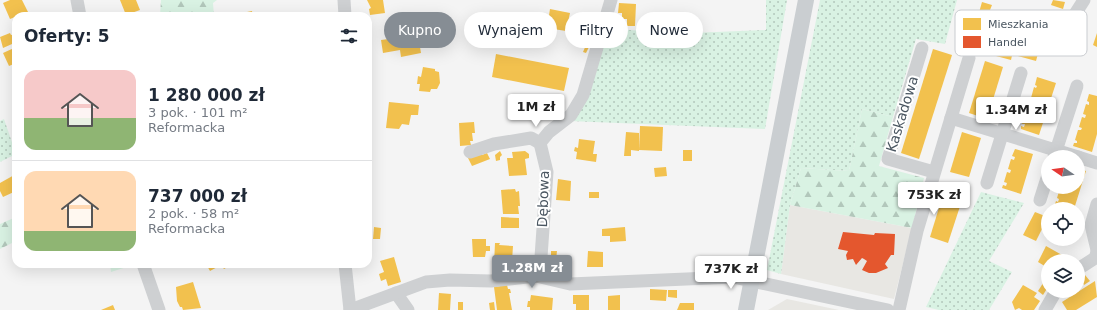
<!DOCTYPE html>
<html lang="pl">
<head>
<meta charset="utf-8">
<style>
  body { margin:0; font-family:"DejaVu Sans",sans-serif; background:#f2f2f3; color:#1f2937; height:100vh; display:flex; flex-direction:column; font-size:15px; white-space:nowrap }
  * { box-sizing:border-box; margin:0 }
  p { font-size:13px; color:#747a83 }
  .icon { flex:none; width:22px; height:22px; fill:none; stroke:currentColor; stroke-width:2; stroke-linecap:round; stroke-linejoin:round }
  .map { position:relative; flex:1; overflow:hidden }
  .sheet { position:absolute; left:12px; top:12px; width:360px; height:256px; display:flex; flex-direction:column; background:#fff; border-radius:12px; box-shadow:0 4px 16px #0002 }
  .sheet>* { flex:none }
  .top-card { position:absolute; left:384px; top:12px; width:380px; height:36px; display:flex; gap:8px }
  .needle { width:26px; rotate:283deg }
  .controls { position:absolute; left:1041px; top:150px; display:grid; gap:8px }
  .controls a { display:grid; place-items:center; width:44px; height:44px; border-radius:50%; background:#fff; box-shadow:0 4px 16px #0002; font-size:20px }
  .price { position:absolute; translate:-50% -34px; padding:0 9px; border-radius:4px; background:#fff; color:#222; font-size:13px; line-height:26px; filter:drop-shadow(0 1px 2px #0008) }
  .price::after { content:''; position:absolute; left:50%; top:24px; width:12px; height:9px; margin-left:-6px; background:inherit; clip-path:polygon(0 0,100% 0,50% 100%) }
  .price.current { background:#868d94; color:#fff }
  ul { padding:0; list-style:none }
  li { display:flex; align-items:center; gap:12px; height:100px; padding:0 12px }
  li+li { border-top:1px solid #e0e1e3 }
  li span { display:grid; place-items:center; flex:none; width:112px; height:80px; border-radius:12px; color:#555 }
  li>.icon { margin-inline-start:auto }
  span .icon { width:48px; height:48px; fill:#fffc; stroke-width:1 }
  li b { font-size:17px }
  h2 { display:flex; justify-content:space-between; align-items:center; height:48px; padding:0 12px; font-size:17px }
  .pill { padding:0 14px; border-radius:18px; background:#fff; box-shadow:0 4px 16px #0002; font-size:14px; line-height:36px }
  .pill.current { background:#868d94; color:#fff }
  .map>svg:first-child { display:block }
  .commercial { fill:#e8e7e3 }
  .grass { fill:url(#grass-dots) }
  .forest { fill:url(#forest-firs) }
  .homes { fill:#f2c14e }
  .shops { fill:#e4572e }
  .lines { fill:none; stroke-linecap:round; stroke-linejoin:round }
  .minor { stroke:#ced0d2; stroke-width:13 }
  .major { stroke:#caced1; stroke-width:16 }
  .labels { text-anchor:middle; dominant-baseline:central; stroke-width:4; stroke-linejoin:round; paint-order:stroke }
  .street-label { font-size:14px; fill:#4a5661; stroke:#fff }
  .key { fill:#fff; stroke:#c9ccd0; stroke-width:1 }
  .key-label { font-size:11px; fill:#4a5661 }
</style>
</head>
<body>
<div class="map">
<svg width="1097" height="310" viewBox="0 0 1097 310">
  <defs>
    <pattern id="grass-dots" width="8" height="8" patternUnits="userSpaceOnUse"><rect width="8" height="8" fill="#d9f2e3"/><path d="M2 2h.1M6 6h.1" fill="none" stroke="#b2c7bb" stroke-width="1.8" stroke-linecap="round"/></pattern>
    <pattern id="forest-firs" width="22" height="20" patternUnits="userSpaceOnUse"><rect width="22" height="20" fill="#d9f2e3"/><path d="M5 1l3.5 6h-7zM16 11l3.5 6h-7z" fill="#b2c7bb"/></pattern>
  </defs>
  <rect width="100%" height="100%" fill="#f4f4f4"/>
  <g class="commercial">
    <path d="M790,205l122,23 -18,71 -113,-25z"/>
    <path d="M787,299l52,11h-71z"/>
  </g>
  <g class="grass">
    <path d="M766,0h21l-22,129 -196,-8 38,-92 85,4 74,-3z"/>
    <path d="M820,0h137l-12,44 -29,-5 -23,78 -31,-8 -13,62 -48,-3 -11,37 -9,69 -14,-4z"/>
    <path d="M4,119l12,35 -16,8v-41z"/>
    <path d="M981,192l43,11 -35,58 23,11 -23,38h-50l-13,-3z"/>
  </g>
  <g class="forest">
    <path d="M161,0h56l-4,3 1,13h-54z"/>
    <path d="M862,109l31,8 -14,49 45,12 -12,50 -122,-23 11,-37 48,3z"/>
    <path d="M16,217v24l-16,8v-25z"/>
    <path d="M106,264h30l-25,8 -1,-8z"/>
  </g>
  <g class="homes">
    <path d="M10,0h12l6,12 -18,7 -7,-16z"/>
    <path d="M120,0h16l4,10 -14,5z"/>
    <path d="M367,0h16l2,13 -15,2 -1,-6 2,-1z"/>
    <path d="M1053,0l12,2 -2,7 -12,-4z"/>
    <path d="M982,2l10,3 -2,5 6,2 -4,15 -16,-4z"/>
    <path d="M619,3l17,1 -1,22h-8v-7h-5v-6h-4z"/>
    <path d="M550,9l20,4 -4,18 -19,-3z"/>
    <path d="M252,11l1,5h-16v-2z"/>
    <path d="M10,33l1,2 5,-1v29l-7,3 -6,-13 11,-5 -2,-4 -9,4 -3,-11z"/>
    <path d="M1097,33v14l-4,-2z"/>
    <path d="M412,36l1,6 6,-1 2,12 -20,4 -1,-7 -17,3 -2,-13z"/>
    <path d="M1024,39l17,3 -5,19 -22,-6 6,-11 3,1z"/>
    <path d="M586,45l3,2 -3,6 -3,-1z"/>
    <path d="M998,48l15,3 -2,9 -15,-4z"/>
    <path d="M933,49l19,6 -33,104 -18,-6z"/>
    <path d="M496,54l73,14 -5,23 -72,-14z"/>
    <path d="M985,61l18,6 -16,52 -18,-6z"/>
    <path d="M423,67l12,2v2l4,1 1,11 -3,6h-6l-1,3 -11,-1 1,-7h-3l1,-8 3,1z"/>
    <path d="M368,73h1l1,21h-2z"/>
    <path d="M1037,77l19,6 -17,52 -18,-6v-3l3,1 1,-3h-3l4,-11 2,1 1,-3h-3l4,-11 2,1 1,-3h-2l3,-11 2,1 1,-2 -2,-1z"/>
    <path d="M1089,94l8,2v38l-5,18 -19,-6 1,-3h3v-2l-2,-1 3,-10h3l1,-2 -3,-1 3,-10 3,1 1,-3 -3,-1 3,-10 3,1v-3l-2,-1z"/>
    <path d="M389,102l30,3 -1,10h-7l-2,10 -7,-1 -3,5 -13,-1z"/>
    <rect x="526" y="103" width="16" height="16"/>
    <path d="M474,122l1,11h-3l1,8h-3l1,4 -11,1 -1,-23z"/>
    <path d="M640,126l23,1 -1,24 -23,-1z"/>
    <path d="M626,132l13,1v18l-8,-1v6h-7z"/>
    <path d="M962,132l19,6 -12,39 -19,-5z"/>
    <path d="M579,139l16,2 -2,13h4l-1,8 -20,-3 1,-7 -3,-1 1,-4 3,1z"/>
    <path d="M1015,149l18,5 -12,40 -19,-6 1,-3 3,1 1,-3 -3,-1 3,-10 3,1 1,-3 -3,-1 3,-10 3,1 1,-3 -3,-1z"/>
    <rect x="683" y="150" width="9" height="11"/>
    <path d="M500,151l2,4 -2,2v3l-4,1 -1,-6z"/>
    <path d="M525,151l4,3v4l-4,1 2,16 -18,1 -2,-18h6l-1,-6z"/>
    <path d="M481,152l1,3 5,-2 3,6 -18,7 -4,-8z"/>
    <path d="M666,167l1,9 -12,1 -1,-9z"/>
    <path d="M1078,168l8,3 -12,38 -19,-5 1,-3 2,1 1,-3 -2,-1 3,-10 18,-1z"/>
    <path d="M16,174v17l-13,6 -3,-6v-8z"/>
    <path d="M558,179l13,2 -1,20 -14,-1z"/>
    <path d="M946,185l19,6 -17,52 -18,-6z"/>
    <path d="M515,189l1,3 3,-1 1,15h-2l1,8h-16l-2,-24z"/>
    <rect x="589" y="192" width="10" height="6"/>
    <path d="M1035,212l10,4 -3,5 3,2 -9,18 -13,-6z"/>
    <path d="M501,217l18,1v10h-18z"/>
    <path d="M374,227l7,1 -1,11h-7z"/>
    <path d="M625,227l1,14 -16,1v-6h-8v-7z"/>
    <path d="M472,239h14v7h4v5h-4l-1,6h-12z"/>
    <path d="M495,243h5l-1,2 14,1 -1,15h-7v4l-11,-1z"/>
    <path d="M1046,246l16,9 -4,6h-10v7l-10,-6z"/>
    <path d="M551,251h6l-1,9h-5z"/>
    <path d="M588,251l15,1v15h-16z"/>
    <path d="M394,257l7,25 -13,4 -2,-7 -5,2 -2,-7 5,-2 -4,-11z"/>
    <path d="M206,264h27l-9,5 -3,-4 -11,6z"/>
    <path d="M1085,275l5,6 -6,4 -4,-6z"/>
    <path d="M1045,280l3,2v5l-5,8 -5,-4z"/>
    <path d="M1095,281l2,16 -21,13h-9l-5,-8z"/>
    <path d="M193,282l8,26 -18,2 -1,-3h-2l-3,-6 -1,-14z"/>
    <path d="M507,285l1,4h2l1,4h-2l3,17h-15l-3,-23z"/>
    <path d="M1023,285l14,8 -3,4 6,4 -6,9h-12l-3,-2 -4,2 -3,-8z"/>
    <path d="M650,289l17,1 -1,11 -16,-1z"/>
    <path d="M668,290h9v8l-9,-1z"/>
    <path d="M439,293l12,1 -1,16h-12z"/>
    <path d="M531,295l22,3 -1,12h-22v-3h-3l1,-6h2z"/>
    <path d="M573,295h16v15h-13v-6h-3z"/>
    <path d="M620,295v15h-12v-14z"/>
    <rect x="458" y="302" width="5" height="8"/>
    <path d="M494,302l1,8h-5l-1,-7z"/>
    <path d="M680,303h14v7h-17z"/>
    <path d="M113,305l2,5h-14z"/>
  </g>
  <path class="shops" d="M843,232l31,3 1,-2 20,1 -1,21h-3l-6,9 3,4 -12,5h-7l-7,-3 5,-9 -3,-2 -2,-1 -6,7 -3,-6 -6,1 -1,-5 2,-4 -10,-2z"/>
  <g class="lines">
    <g class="minor">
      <path d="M77,0l3,16"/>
      <path d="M344,0l1,16"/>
      <path d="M1061,36l23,-36"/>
      <path d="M922,48l-34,111 46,13"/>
      <path d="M951,118l127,39"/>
      <path d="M470,152l24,-8 37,-6 9,5"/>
      <path d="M1054,157l23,-71"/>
      <path d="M1078,157l19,6"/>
      <path d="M987,183l34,-110"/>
      <path d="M1040,200l8,-25"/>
      <path d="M1097,204l-6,21 6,25"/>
      <path d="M143,264l16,46"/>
      <path d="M345,264l5,46"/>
      <path d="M1078,269l17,-11 2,-6"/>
      <path d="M536,276l5,-19 6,-85 -7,-29 9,-11 22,-17 12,-20 28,-95"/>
      <path d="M396,293l12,17"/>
      <path d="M350,310l76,-28 24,-2 41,1 45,-5 34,8 163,-7 155,33"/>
      <path d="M899,310l18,-79 52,-173"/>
      <path d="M1045,310l11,-19"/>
    </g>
    <path class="major" d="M746,310l60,-310"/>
  </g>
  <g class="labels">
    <g class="street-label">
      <text transform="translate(902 114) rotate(-73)">Kaskadowa</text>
      <text transform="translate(543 199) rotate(-88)">Dębowa</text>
    </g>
  </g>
  <rect x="955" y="10" width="132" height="46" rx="6" class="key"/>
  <rect x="963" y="18" width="18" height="12" fill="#f2c14e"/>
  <rect x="963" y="36" width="18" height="12" fill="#e4572e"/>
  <g class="key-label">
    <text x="988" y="28">Mieszkania</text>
    <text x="988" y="46">Handel</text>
  </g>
</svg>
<div class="controls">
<a><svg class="needle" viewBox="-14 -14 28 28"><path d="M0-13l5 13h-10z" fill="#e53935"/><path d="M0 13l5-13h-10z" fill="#747a83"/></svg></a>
<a><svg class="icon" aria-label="locate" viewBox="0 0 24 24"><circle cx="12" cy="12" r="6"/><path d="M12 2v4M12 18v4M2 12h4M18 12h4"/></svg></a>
<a><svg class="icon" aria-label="layers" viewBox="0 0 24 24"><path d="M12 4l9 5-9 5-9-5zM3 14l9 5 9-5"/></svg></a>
</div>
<b class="price" style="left:536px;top:128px">1M zł</b>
<b class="price" style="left:1016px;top:131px">1.34M zł</b>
<b class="price" style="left:934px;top:216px">753K zł</b>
<b class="price current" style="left:532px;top:289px">1.28M zł</b>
<b class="price" style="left:731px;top:290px">737K zł</b>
<div class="top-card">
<a class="pill current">Kupno</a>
<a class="pill">Wynajem</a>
<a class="pill">Filtry</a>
<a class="pill">Nowe</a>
</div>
<section class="sheet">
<h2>Oferty: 5<svg class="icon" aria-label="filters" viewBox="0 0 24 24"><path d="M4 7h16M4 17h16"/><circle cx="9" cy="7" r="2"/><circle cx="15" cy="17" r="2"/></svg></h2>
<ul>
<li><span style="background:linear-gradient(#f6c9c9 60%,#8fb573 0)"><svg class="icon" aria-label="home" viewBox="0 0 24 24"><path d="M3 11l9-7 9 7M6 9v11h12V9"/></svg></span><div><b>1 280 000 zł</b><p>3 pok. · 101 m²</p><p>Reformacka</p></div></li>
<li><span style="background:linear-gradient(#ffd9b3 75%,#8fb573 0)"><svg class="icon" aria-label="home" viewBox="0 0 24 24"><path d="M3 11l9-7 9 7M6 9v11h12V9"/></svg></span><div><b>737 000 zł</b><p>2 pok. · 58 m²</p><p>Reformacka</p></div></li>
</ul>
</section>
</div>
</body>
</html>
